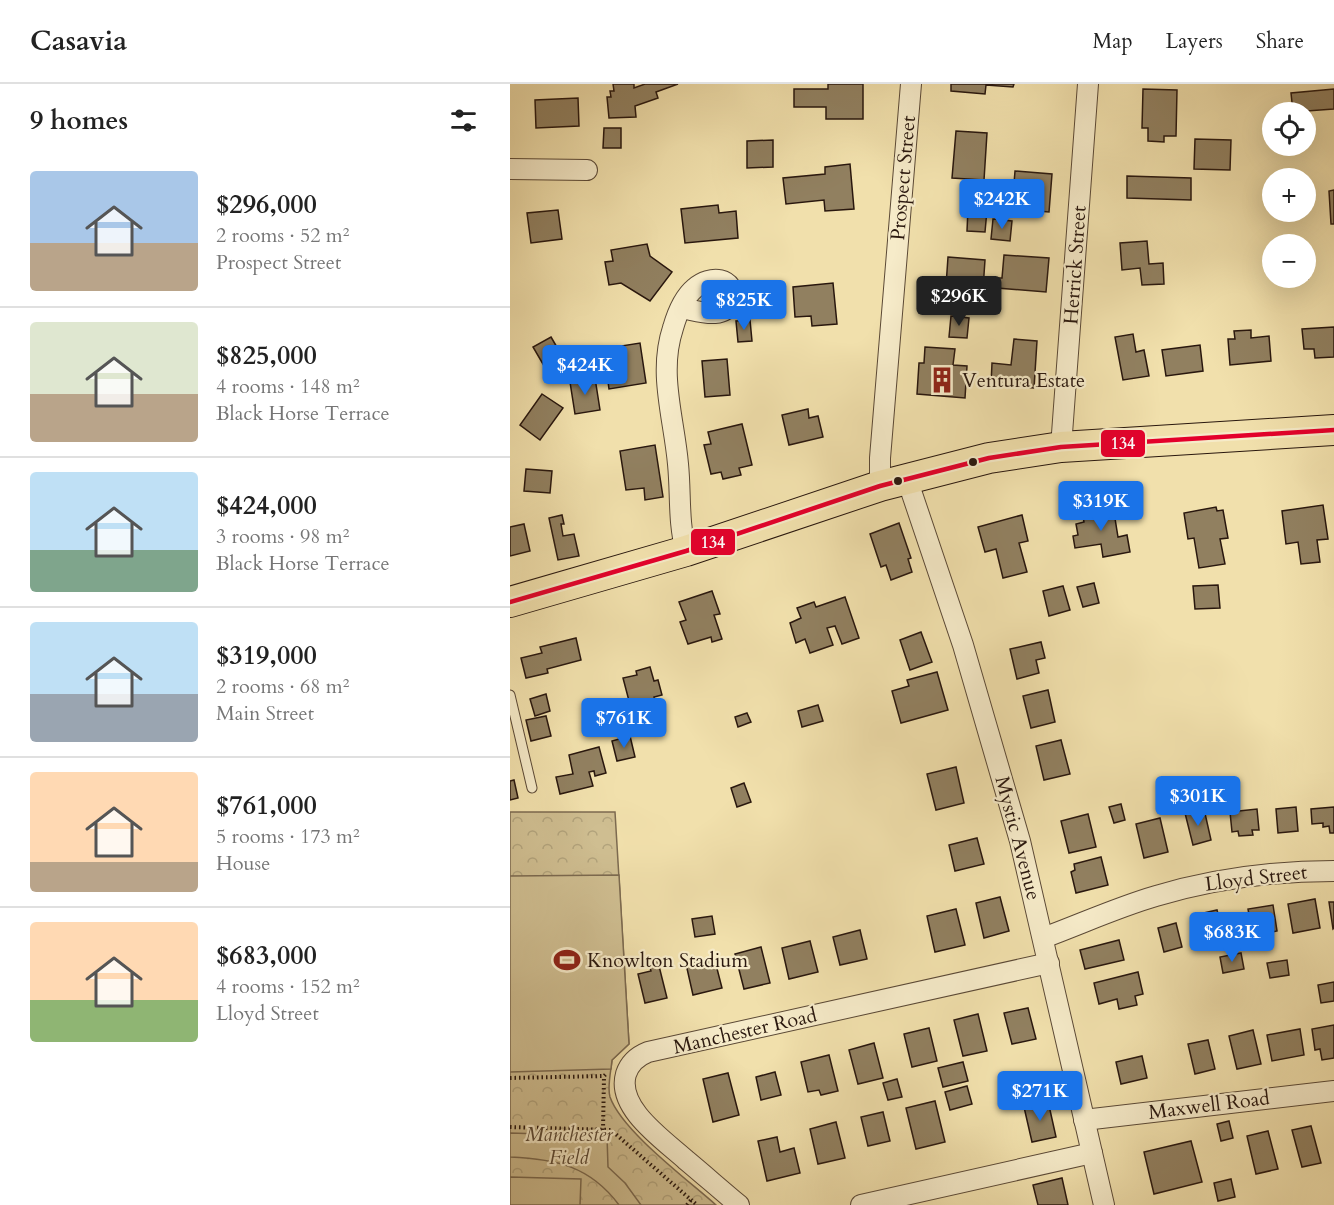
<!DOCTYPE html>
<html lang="en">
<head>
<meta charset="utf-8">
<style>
  body { margin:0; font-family:Cardo,serif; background:#f2f2f2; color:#222; height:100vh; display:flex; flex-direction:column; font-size:22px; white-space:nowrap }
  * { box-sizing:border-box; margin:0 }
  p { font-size:20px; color:#767676 }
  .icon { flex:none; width:33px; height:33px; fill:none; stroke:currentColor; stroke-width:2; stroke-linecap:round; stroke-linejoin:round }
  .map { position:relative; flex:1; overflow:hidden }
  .side { display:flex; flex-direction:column; background:#fff; width:510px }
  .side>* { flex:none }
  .controls { position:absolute; left:752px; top:18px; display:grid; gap:12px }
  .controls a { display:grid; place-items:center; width:54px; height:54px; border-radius:50%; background:#fff; box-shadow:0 6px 24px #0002; font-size:30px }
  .price { position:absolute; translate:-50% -51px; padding:0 14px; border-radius:6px; background:#1a73e8; color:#fff; font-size:20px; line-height:39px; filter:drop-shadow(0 2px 3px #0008) }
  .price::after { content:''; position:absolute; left:50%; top:36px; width:18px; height:14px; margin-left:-9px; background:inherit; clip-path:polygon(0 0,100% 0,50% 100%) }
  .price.current { background:#222; color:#fff }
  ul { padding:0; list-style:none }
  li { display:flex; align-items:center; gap:18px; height:150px; padding:0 30px }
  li+li { border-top:2px solid #e0e0e0 }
  li span { display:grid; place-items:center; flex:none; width:168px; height:120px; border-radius:6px; color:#555 }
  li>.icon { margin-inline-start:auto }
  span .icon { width:72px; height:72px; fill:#fffc; stroke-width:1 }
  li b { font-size:26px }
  h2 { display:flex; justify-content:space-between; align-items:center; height:72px; padding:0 30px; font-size:26px }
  header { display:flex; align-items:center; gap:36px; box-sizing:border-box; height:84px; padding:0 30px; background:#fff; border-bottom:2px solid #e0e0e0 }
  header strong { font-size:28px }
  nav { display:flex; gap:33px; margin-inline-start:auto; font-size:21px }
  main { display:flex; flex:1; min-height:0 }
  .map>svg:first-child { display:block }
  .park { fill:url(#park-crowns); stroke:#7c6a50; stroke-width:1.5 }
  .pitch { fill:#cfbe91; stroke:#7c6a50; stroke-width:1.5 }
  .building { fill:#918060; stroke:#29170e; stroke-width:1.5 }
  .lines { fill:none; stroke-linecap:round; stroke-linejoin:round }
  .service-casing { stroke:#5b4936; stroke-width:11 }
  .minor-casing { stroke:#5b4936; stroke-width:22 }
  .primary-casing { stroke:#29170e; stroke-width:32 }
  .path { stroke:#29170e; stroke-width:4; stroke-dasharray:1.5 3; stroke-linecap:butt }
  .service { stroke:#f6ebc9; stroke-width:9 }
  .minor { stroke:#f6ebc9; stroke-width:20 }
  .primary { stroke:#f1e0ac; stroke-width:30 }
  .bus-1-casing { stroke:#f6ebc9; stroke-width:9 }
  .bus-1 { stroke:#e4002b; stroke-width:4.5 }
  .bus-dot { fill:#29170e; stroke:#f6ebc9; stroke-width:2 }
  .labels { text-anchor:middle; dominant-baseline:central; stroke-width:4.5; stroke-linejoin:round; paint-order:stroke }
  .street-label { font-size:20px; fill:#29170e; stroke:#f6ebc9 }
  .poi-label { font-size:20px; fill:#29170e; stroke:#f6ebc9; text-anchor:start }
  .park-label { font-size:20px; font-style:italic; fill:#5b4935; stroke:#f6ebc9 }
  .line-badge { stroke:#f6ebc9; stroke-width:2 }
  .badge-label { font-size:16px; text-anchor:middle; font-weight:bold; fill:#fff }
</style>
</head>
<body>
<header>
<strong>Casavia</strong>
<nav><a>Map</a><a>Layers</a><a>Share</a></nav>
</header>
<main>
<section class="side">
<h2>9 homes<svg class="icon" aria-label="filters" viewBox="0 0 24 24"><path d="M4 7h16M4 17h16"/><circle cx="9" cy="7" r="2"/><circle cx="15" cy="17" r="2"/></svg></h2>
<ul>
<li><span style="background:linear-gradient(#a9c7e8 60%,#b9a48a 0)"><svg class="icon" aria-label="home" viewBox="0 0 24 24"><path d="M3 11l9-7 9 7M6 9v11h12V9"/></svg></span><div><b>$296,000</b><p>2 rooms · 52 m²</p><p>Prospect Street</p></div></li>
<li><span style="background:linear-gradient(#dfe7d0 60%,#b9a48a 0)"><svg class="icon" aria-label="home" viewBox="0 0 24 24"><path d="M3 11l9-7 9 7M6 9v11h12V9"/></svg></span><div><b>$825,000</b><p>4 rooms · 148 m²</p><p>Black Horse Terrace</p></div></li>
<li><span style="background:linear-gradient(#bfe0f5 65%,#7fa58c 0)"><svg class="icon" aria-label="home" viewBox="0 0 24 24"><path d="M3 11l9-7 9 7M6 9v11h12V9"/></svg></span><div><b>$424,000</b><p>3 rooms · 98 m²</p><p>Black Horse Terrace</p></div></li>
<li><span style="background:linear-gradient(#bfe0f5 60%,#9aa5b1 0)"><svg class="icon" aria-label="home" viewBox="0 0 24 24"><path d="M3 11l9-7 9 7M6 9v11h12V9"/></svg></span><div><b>$319,000</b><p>2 rooms · 68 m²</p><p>Main Street</p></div></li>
<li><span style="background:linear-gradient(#ffd9b3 75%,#b9a48a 0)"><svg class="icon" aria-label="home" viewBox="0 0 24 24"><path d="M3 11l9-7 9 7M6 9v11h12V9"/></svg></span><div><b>$761,000</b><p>5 rooms · 173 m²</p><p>House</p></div></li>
<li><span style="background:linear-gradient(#ffd9b3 65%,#8fb573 0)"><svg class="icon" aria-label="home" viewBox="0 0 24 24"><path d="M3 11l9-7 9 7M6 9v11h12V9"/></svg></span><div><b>$683,000</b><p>4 rooms · 152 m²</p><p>Lloyd Street</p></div></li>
</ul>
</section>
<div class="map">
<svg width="824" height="1121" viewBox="0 0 824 1121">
  <defs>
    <pattern id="park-crowns" width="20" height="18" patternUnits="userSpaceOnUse" patternTransform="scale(1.5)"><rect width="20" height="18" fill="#cfbe91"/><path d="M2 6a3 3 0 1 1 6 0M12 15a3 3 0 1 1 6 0" fill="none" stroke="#b2a37c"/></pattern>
  </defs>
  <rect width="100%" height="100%" fill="#f1e0ac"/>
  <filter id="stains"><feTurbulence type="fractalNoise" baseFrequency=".00333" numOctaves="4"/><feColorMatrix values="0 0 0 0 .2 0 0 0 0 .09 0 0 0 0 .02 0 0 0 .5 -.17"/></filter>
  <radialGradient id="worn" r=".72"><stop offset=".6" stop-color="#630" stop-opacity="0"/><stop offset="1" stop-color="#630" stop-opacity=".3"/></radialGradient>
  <path class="park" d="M0,728h105l14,232 -17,16c-1,11 -5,27 -2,37 12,34 78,83 106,108h-206z"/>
  <g class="pitch">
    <path d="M109,791l10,169 -17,16 -1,9 -101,3v-196z"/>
    <path d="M0,1049l97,3 1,31 17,16 16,22h-22c-29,-39 -63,-46 -109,-48z"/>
    <path d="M0,1093l71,2 -1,26h-70z"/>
  </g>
  <g class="building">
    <path d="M103,0h21v4l11,-4h33l-22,8 2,6 -23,8 1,11 -27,1 -2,-21h4l-1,-6h4z"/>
    <path d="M318,0h35v35h-37v-12h-32v-18h34z"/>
    <path d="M441,0h63l-1,3 -27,-2 -1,9 -34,-3z"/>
    <path d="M633,5l34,1 -1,46h-12v6l-16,-1v-13h-6z"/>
    <path d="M824,5v20l-41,3 -2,-19z"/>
    <path d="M68,14l1,28 -43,2 -1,-28z"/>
    <path d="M94,44h17v20h-18z"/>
    <path d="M446,47l31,2 -3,47 -32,-2z"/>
    <path d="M685,55l36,1 -1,30 -36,-1z"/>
    <path d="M263,56v27l-26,1v-27z"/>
    <path d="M340,80l4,45 -29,2 -1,-11 -38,4 -3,-26 42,-4v-7z"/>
    <path d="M505,87l37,3 -3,38 -37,-3z"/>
    <path d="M617,92l64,2v22l-64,-2z"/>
    <path d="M824,106v34h-3l-2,-33z"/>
    <path d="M208,121l1,8 17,-2 2,27 -53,5 -4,-34z"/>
    <path d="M458,125l19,1 -2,22 -18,-1z"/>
    <path d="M48,126l4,29 -31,4 -4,-30z"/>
    <path d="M483,135l19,2 -2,20 -19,-2z"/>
    <path d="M637,157l2,23 14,-1 1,21 -22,1 -2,-17 -18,2 -2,-27z"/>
    <path d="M137,160l3,12 22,16 -22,29 -29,-18 -12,2 -4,-23 8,-1 -2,-11z"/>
    <path d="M795,166l3,29 -28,2 -1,-3h26z"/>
    <path d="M494,171l45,3 -3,34 -49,-4 1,-10h4z"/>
    <path d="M438,173l37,3 -2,29 -37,-3z"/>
    <path d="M259,199l1,19 -16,2 -2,-20z"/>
    <path d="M323,199l4,41 -25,2 -1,-10 -16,1 -2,-30z"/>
    <path d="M441,232l18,2 -2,20 -18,-1z"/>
    <path d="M240,236l2,21 -14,1 -2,-21z"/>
    <path d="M824,243v30l-19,1 -1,-9h-10l-2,-20z"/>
    <path d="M741,246v8l18,-2 2,25 -41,4 -2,-26h7l-1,-8z"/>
    <path d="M623,250l3,18 8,-2 5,26 -26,4 -8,-43z"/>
    <path d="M41,253l14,24 -18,10 -14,-24z"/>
    <path d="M504,255l23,2 -3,47 -43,-3 1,-22 19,2z"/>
    <path d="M130,259l6,40 -37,6 -3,-22 -20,3 -3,-18z"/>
    <path d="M690,261l3,26 -37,5 -4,-26z"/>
    <path d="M415,263l30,2 -2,16 14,1 -2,32 -48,-4 2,-31h5z"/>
    <path d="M217,275l3,36 -25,2 -3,-36z"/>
    <path d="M85,294l5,32 -25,4 -5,-32z"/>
    <path d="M32,310l21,14 -23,32 -20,-15z"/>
    <path d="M298,325l1,9 9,-2 5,21 -34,8 -7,-30z"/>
    <path d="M232,340l10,41 -13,3 2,7 -18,4 -2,-7 -10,2 -7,-29 7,-1 -3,-12z"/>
    <path d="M145,361l8,52 -18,3 -1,-12 -18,2 -6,-39z"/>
    <path d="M16,385l26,2 -2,22 -26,-2z"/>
    <path d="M813,421l5,34 -11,1 3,22 -19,2 -3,-22 -12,2 -4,-33z"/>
    <path d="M603,422l5,31 9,-2 3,17 -27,5 -2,-13 -26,4 -2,-12 5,-1 -2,-11 8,-2 -2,-11z"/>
    <path d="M706,423l1,4 6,-1 5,28 -8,1 5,25 -26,4 -5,-30 -6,1 -4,-26z"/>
    <path d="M52,431l2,9h-3l2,12 11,-2 5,22 -21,4 -9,-42z"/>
    <path d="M512,431l6,26 -9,2 8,29 -24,6 -7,-29 -11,3 -7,-25z"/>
    <path d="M389,439l12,35 -3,1 4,13 -21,8 -5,-15 -5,2 -11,-33z"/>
    <path d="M14,440l6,27 -20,5v-29z"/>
    <path d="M584,499l5,20 -16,4 -6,-20z"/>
    <path d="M708,501l2,23 -25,1 -2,-23z"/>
    <path d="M553,502l7,24 -21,6 -6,-25z"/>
    <path d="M202,507l8,23 -6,1 8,24 -10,3 -1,-5 -23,7 -8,-22 6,-2 -7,-18z"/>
    <path d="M335,513l14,41 -17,6 -7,-18 -8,2 6,17 -23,8 -5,-14 -9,4 -6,-20 11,-5 -4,-10 17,-6 2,5z"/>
    <path d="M411,548l11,30 -22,8 -10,-30z"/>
    <path d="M66,554l5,22 -34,9 1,4 -22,5 -5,-20 21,-5 -2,-6z"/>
    <path d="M531,558l4,16 -9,2 3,13 -22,6 -7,-30z"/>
    <path d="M140,583l4,14 4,-1 4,15 -8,2 3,13 -24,6 -10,-38 14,-3 -1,-4z"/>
    <path d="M427,588l11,38 -47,13 -9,-32 17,-5 -2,-6z"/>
    <path d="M538,606l7,32 -24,6 -8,-32z"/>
    <path d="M36,610l4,17 -15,5 -5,-17z"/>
    <path d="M308,621l5,16 -21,6 -4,-16z"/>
    <path d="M237,629l4,9 -13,5 -3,-10z"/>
    <path d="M36,632l5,20 -20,5 -5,-21z"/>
    <path d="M120,652l5,21 -18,4 -5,-20z"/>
    <path d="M551,656l9,34 -26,6 -8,-34z"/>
    <path d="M89,663l7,26 -11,3 -1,-5 -5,1 4,14 -33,8 -4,-17 17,-3 -4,-19z"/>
    <path d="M446,683l8,36 -28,7 -9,-36z"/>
    <path d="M4,696l4,18 -8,2v-19z"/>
    <path d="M234,699l7,19 -14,5 -6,-19z"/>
    <path d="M611,720l4,16 -11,3 -5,-16z"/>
    <path d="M786,723l2,24 -20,2 -2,-24z"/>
    <path d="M824,723v26h-4l-1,-7 -6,1v-4l-11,1 -1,-15z"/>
    <path d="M694,725l7,31 -18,5 -8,-32z"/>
    <path d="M747,725l2,21h-7l1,5 -14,1 -1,-5 -6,1 -2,-20z"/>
    <path d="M578,730l8,33 -27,6 -8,-32z"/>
    <path d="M650,734l8,34 -24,6 -8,-34z"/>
    <path d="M467,754l7,26 -29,7 -6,-26z"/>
    <path d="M591,773l7,28 -32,8 -5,-21 4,-2 -1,-6z"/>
    <path d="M490,813l9,34 -25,7 -8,-35z"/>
    <path d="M805,815l5,29 -27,5 -5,-29z"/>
    <path d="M819,818h5v26l-1,1z"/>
    <path d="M763,821l4,26 -19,4 1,9 -10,2 -5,-25 6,-1 -2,-11z"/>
    <path d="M446,825l9,36 -30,7 -8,-36z"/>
    <path d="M707,826l7,26 -19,5 -6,-27z"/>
    <path d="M202,832l3,18 -20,3 -3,-18z"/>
    <path d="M666,839l6,24 -18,5 -6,-24z"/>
    <path d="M350,846l7,29 -27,6 -7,-28z"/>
    <path d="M609,856l5,20 -39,9 -5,-19z"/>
    <path d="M300,857l8,31 -29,7 -7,-31z"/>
    <path d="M251,863l9,36 -26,6 -9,-35z"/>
    <path d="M731,869l3,16 -21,4 -3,-16z"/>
    <path d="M204,873l8,31 -29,7 -7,-31z"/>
    <path d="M147,874l10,40 -22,5 -7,-29 13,-3 -3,-10z"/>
    <path d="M777,876l2,15 -19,3 -3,-15z"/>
    <path d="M628,888l5,22 -8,2 2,9 -18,4 -2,-10 -18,5 -5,-21z"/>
    <path d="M824,898v19l-13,2 -3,-18z"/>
    <path d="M518,924l8,31 -24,5 -8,-31z"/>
    <path d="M468,930l9,37 -24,5 -9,-36z"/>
    <path d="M824,941v33l-12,2 -2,-11 -5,1 -3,-21z"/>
    <path d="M419,944l8,33 -25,6 -8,-33z"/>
    <path d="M790,945l4,26 -32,6 -5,-26z"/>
    <path d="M743,946l8,34 -24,5 -8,-33z"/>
    <path d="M698,956l7,29 -20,5 -7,-30z"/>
    <path d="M364,959l9,35 -25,6 -9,-34z"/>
    <path d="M319,971l9,36 -17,4 -2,-5 -11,2 -7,-30z"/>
    <path d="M632,972l5,22 -26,6 -5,-22z"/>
    <path d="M453,978l5,19 -25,6 -5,-19z"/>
    <path d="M265,988l6,23 -20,5 -5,-23z"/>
    <path d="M218,989l11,42 -26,7 -10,-43z"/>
    <path d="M387,995l5,18 -14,3 -5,-17z"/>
    <path d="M457,1002l5,18 -22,6 -5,-18z"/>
    <path d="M425,1017l10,41 -29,7 -10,-41z"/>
    <path d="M538,1017l8,36 -24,5 -8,-35z"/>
    <path d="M373,1028l7,29 -22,5 -7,-29z"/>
    <path d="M719,1037l4,17 -12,3 -4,-17z"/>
    <path d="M326,1038l9,36 -27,6 -8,-35z"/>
    <path d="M801,1042l10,37 -19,4 -10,-37z"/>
    <path d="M758,1047l10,38 -22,5 -9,-38z"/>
    <path d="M267,1053l3,15 14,-4 6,25 -33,8 -9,-40z"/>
    <path d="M681,1057l11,41 -48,12 -10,-42z"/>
    <path d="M552,1094l6,27h-30l-5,-20z"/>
    <path d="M721,1095l4,18 -17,4 -4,-18z"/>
  </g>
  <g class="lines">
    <g class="service-casing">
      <path id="service" d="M0,611l22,93"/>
    </g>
    <g class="minor-casing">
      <g id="minor">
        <path d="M0,85l77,1"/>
        <path d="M171,224c18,3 42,13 52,-7 2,-25 -23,-26 -38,-13 -11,9 -18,26 -22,40 -15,45 1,90 5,136 3,30 0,58 8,87"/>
        <path d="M551,363l27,-363"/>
        <path d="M397,395l56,166 57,196 84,364"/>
        <path d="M370,402v-28l31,-374"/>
        <path d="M533,854c38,-14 75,-31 113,-42 57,-17 119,-25 178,-25"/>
        <path d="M574,1036l250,-29"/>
        <path d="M229,1121c-18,-15 -35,-30 -53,-45 -22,-20 -70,-52 -60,-86 4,-12 12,-18 22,-22l401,-89"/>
        <path d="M351,1121l231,-52"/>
      </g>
    </g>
    <g class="primary-casing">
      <path id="primary" d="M0,518l176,-51 194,-65 109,-28 72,-11 273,-17"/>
    </g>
    <g class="path">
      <path d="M0,994l94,-2 3,-3"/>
      <path d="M0,1043l101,3 86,75"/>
      <path d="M93,1046l1,-54"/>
      <path d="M177,1121l4,-5"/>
    </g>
    <use href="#service" class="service"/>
    <use href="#minor" class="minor"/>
    <use href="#primary" class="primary"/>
    <g class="bus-1-casing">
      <path id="bus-1" d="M0,518l176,-51 194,-65 109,-28 72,-11 273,-17"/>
    </g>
    <use href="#bus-1" class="bus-1"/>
  </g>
  <defs>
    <g id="building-bare" transform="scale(2.07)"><path d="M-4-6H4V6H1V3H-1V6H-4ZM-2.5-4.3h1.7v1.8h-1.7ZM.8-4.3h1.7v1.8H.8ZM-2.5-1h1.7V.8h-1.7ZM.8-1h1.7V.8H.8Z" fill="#8f2418" stroke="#f6ebc9" stroke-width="2.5" paint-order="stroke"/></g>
    <g id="stadium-bare" transform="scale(2.07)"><path d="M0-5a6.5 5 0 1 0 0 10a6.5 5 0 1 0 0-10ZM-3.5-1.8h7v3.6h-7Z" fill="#8f2418" stroke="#f6ebc9" stroke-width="2.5" paint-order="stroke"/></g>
  </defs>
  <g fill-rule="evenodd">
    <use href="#building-bare" x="432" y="296"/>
    <use href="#stadium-bare" x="57" y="876"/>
  </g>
  <g class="bus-dot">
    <circle cx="463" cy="378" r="5"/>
    <circle cx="388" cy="397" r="5"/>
  </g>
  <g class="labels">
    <g class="street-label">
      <text transform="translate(393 94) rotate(-85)">Prospect Street</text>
      <text transform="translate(565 181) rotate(-86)">Herrick Street</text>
      <text transform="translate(508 754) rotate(75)">Mystic Avenue</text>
      <text transform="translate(746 794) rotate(-7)">Lloyd Street</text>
      <text transform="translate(235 947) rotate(-13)">Manchester Road</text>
      <text transform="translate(699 1021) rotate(-7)">Maxwell Road</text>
    </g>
    <g class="poi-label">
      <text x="452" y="296">Ventura Estate</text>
      <text x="77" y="876">Knowlton Stadium</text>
    </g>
    <g class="park-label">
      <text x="59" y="1050">Manchester<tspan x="59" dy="23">Field</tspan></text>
    </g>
  </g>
  <g class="line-badge">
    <rect x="590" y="345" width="46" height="29" rx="6" fill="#e4002b"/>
    <rect x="180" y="444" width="46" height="28" rx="6" fill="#e4002b"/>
  </g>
  <g class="badge-label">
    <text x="613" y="365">134</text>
    <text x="203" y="464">134</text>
  </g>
  <rect width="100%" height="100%" filter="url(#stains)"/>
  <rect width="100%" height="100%" fill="url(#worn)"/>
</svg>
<div class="controls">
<a><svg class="icon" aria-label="locate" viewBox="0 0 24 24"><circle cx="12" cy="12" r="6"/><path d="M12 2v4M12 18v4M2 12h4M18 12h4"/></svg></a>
<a>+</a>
<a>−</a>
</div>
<b class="price" style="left:492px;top:146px">$242K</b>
<b class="price current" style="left:449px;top:243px">$296K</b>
<b class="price" style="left:234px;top:247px">$825K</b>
<b class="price" style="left:75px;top:312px">$424K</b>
<b class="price" style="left:591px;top:448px">$319K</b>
<b class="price" style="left:114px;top:665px">$761K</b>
<b class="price" style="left:688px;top:743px">$301K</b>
<b class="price" style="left:722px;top:879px">$683K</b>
<b class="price" style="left:530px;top:1038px">$271K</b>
</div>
</main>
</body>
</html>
